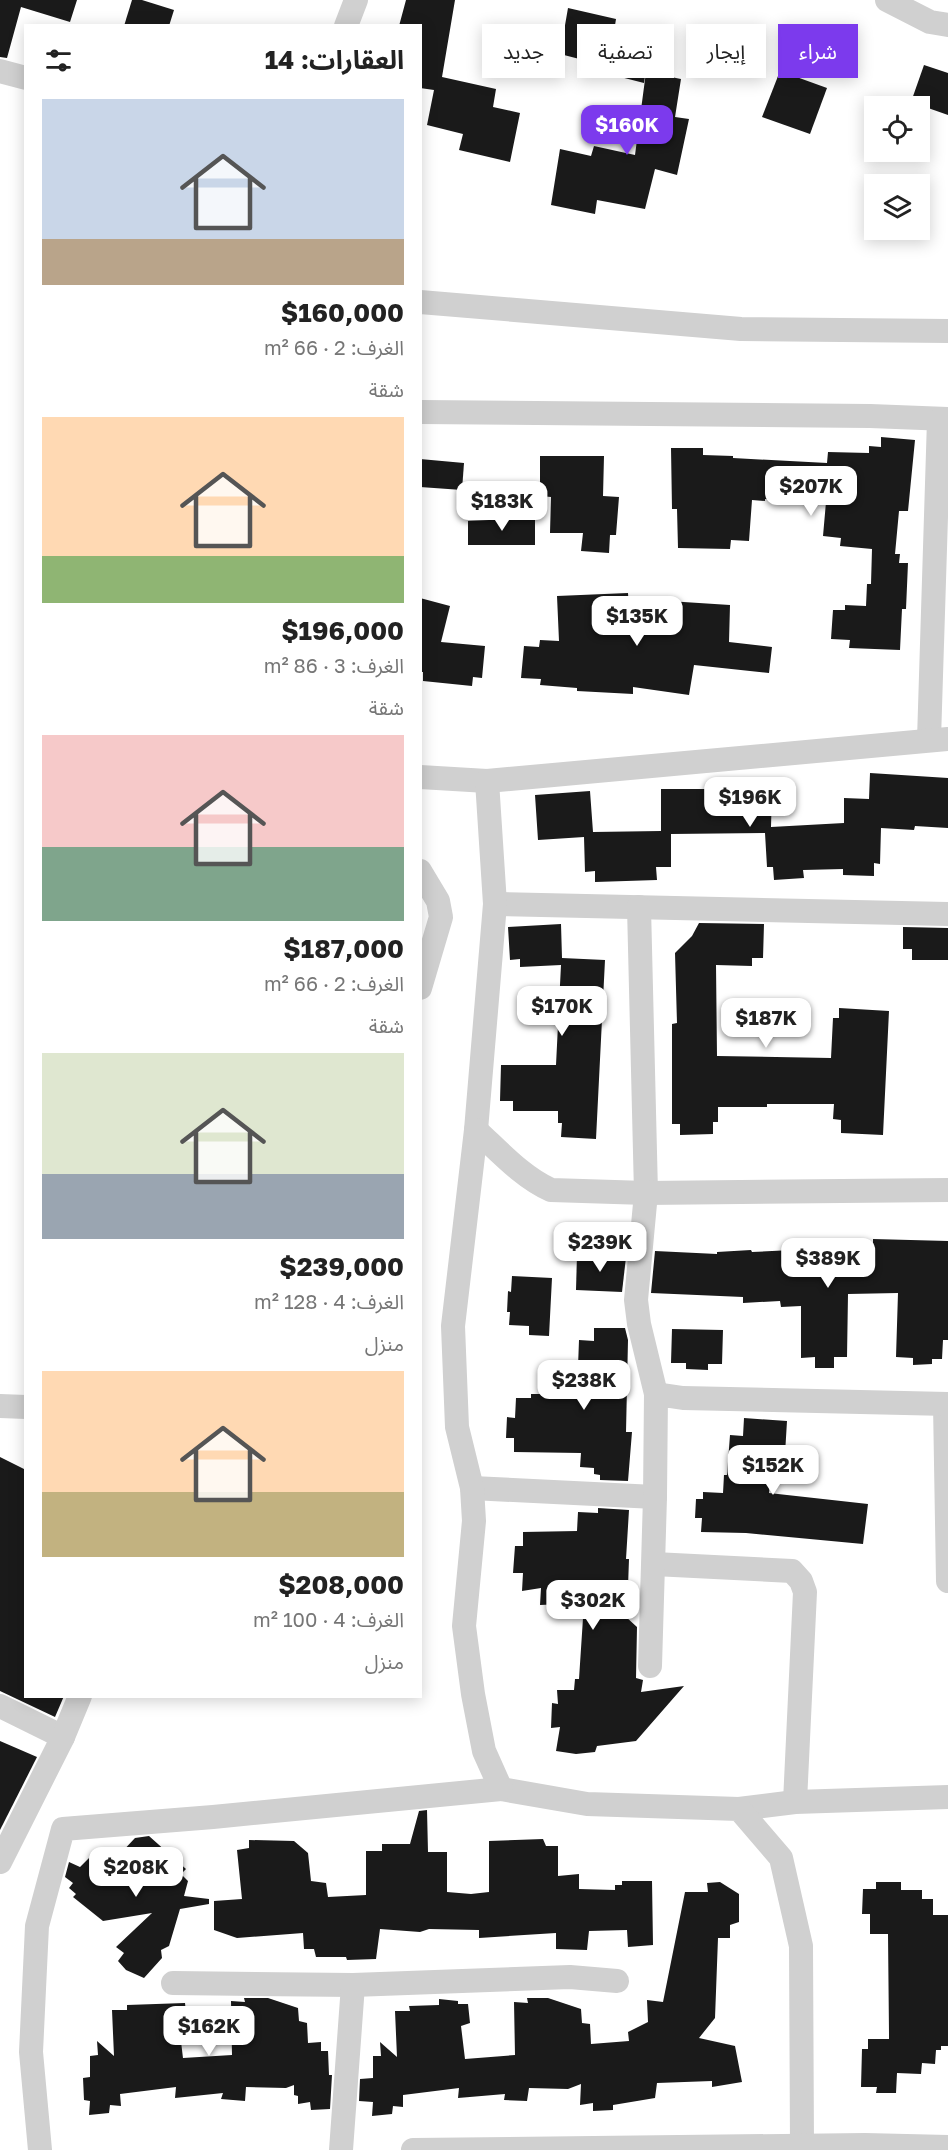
<!DOCTYPE html>
<html lang="ar">
<head>
<meta charset="utf-8">
<style>
  body { margin:0; font-family:"Golos Text","Noto Sans Arabic",sans-serif; background:#f6f6f6; color:#222; direction:rtl; height:100vh; display:flex; flex-direction:column; font-size:22px; white-space:nowrap }
  * { box-sizing:border-box; margin:0 }
  p { font-size:20px; color:#767676 }
  .icon { flex:none; width:33px; height:33px; fill:none; stroke:currentColor; stroke-width:2; stroke-linecap:round; stroke-linejoin:round }
  .map { position:relative; flex:1; overflow:hidden; direction:ltr }
  .sheet { position:absolute; left:24px; top:24px; width:398px; height:1674px; display:flex; flex-direction:column; background:#fff; border-radius:0px; box-shadow:0 3px 15px #0003; direction:rtl }
  .sheet>* { flex:none }
  .top-card { position:absolute; left:440px; top:24px; width:418px; height:54px; direction:rtl; display:flex; gap:12px }
  .tools { position:absolute; left:864px; top:96px; display:grid; gap:12px }
  .tools a { display:grid; place-items:center; width:66px; height:66px; border-radius:0px; background:#fff; box-shadow:0 3px 15px #0003; font-size:30px }
  .price { position:absolute; translate:-50% -51px; padding:0 14px; border-radius:12px; background:#fff; color:#222; font-size:20px; line-height:39px; filter:drop-shadow(0 2px 3px #0008) }
  .price::after { content:''; position:absolute; left:50%; top:36px; width:18px; height:14px; margin-left:-9px; background:inherit; clip-path:polygon(0 0,100% 0,50% 100%) }
  .price.on { background:#7c3aed; color:#fff }
  ul { padding:0; list-style:none }
  li { display:grid; align-content:center; gap:12px; height:318px; padding:0 18px }
  li span { display:grid; place-items:center; height:186px; border-radius:0px; color:#555 }
  li>.icon { margin-inline-start:auto }
  span .icon { width:108px; height:108px; fill:#fffc; stroke-width:1 }
  li b { font-size:26px }
  h2 { display:flex; justify-content:space-between; align-items:center; height:72px; padding:0 18px; font-size:26px }
  .tag { padding:0 21px; border-radius:0px; background:#fff; box-shadow:0 3px 15px #0003; font-size:21px; line-height:54px }
  .tag.on { background:#7c3aed; color:#fff }
  .map>svg:first-child { display:block }
  .building { fill:#1a1a1a }
  .lines { fill:none; stroke-linecap:round; stroke-linejoin:round }
  .minor { stroke:#d0d0d0; stroke-width:24 }
</style>
</head>
<body>
<div class="map">
<svg width="948" height="2150" viewBox="0 0 948 2150">
  <rect width="100%" height="100%" fill="#fff"/>
  <g class="building">
    <path d="M0,0h77l-7,22 -49,-15 -14,51 -7,-1z"/>
    <path d="M132,0h10l32,10 -5,16h-45z"/>
    <path d="M406,0h49l-13,77 54,12 -3,18 27,6 -10,49 -51,-12 4,-16 -36,-9 7,-35 -14,-2v-62h-21z"/>
    <path d="M568,8l48,11 -3,19 37,8 -6,37 -51,-13 2,-7 -35,-9z"/>
    <path d="M924,65l24,8v42l-37,-13z"/>
    <path d="M780,71l47,17 -17,46 -48,-17z"/>
    <path d="M646,72l35,7 -6,38 14,2 -12,56 -22,-6 -10,40 -48,-9 -2,14 -44,-9 9,-56 31,7 3,-10 41,9z"/>
    <path d="M881,437l34,3 -7,71h-9l-4,43h5l-1,9h9l-2,46h-4l-2,41 -51,-2 1,-8 -19,-1 2,-29h12v-5l21,1 1,-22h4l1,-35 -32,-3 1,-8 -18,-2 3,-34 -61,-3v2l-13,-1 -3,41 -18,-1 -1,9 -52,-1 -1,-39h-5l-1,-61h32v7l30,1v2l94,5 1,-11 41,1v-7l12,1z"/>
    <path d="M540,456h64l-1,40 16,1 -3,38h-6l-1,18 -28,-2 2,-18h-33l1,-36 -11,-1z"/>
    <path d="M420,459l44,4 -2,27 -42,-3z"/>
    <path d="M535,518v27h-67v-24z"/>
    <path d="M628,593l2,35 35,5 3,-32 62,4 -1,37 43,5 -3,26 -75,-8 -5,30 -56,-8v7l-56,-3v-3l-37,-3 1,-6 -20,-1 3,-32 15,1 1,-7 19,1 -2,-45z"/>
    <path d="M420,598l30,8 -9,36 44,4 -3,32 -9,-1 -1,9 -49,-5v-9h-3l2,-43 -2,-1z"/>
    <path d="M870,773l78,5v50l-33,-2 -1,4 -33,-2 -1,36 -6,-1v13l-31,-1v-6l-40,1 1,8 -30,2 -1,-13h-6l-2,-34 -94,1v33h-15l1,13 -62,2v-11l-10,1 -1,-35 -46,3 -3,-45 55,-4 3,41 68,-1v-42h111l-1,38 73,-4v-25l25,1z"/>
    <path d="M699,923l65,1 -1,34h-11v8l-36,-1 1,91 114,2 2,-40h6v-10l50,3 -6,124 -42,-2v-13l-8,-1 1,-15h-67v3h-49v15h-5v12l-33,1v-11h-8v-100l5,-1 -2,-70 17,-17z"/>
    <path d="M561,924l1,34 43,2 -9,179 -35,-2 1,-14h-4v-12h-45v-10h-13l1,-36h55l5,-100 -41,2v-8l-10,1 -2,-33z"/>
    <path d="M903,927l45,1v32h-36v-11h-9z"/>
    <path d="M873,1239l75,2v99h-5l-1,19h-10v5l-19,1v-7l-17,-1 2,-64 -50,1 -1,63h-13v11h-19v-11l-14,1v-52l-20,1 -1,-6 -37,2v-6l-92,-4 4,-42 62,3v-2l34,-2 1,2 121,-6z"/>
    <path d="M577,1255l49,2 -4,35 -46,-2z"/>
    <path d="M512,1276l40,2 -3,58 -20,-1v-9l-20,-1 1,-13h-3l1,-21 3,1z"/>
    <path d="M594,1328h31l3,12 -2,92h6l-4,49 -28,-1v-5l-6,-1v-6l-14,-1 1,-14 -67,-1v-14h-8l1,-21 8,1 1,-20h15v-4h46l2,-54 15,1z"/>
    <path d="M672,1329l51,1 -1,34h-14v6l-22,-1v-6h-15z"/>
    <path d="M744,1418l43,3 -2,33 -13,-1 -3,40 99,11 -5,40 -117,-11 -45,-1 1,-14h-7l1,-19h7v-7l20,1 1,-18h3l3,-40 13,1z"/>
    <path d="M0,1457l26,13v226h38l-9,21 -55,-26z"/>
    <path d="M598,1508l31,2 -3,49h3l-1,28 -36,-1 45,41 -1,51 7,2 -2,12 43,-6 -48,55 -39,5 -2,6 -19,2 -20,-3 4,-24 -9,1 1,-25 6,1 -1,-14h17l1,-11h4l5,-76 -44,2 1,-17 -19,3 1,-18h-10l2,-27h8v-14l54,-1 1,-19 20,1z"/>
    <path d="M0,1741l37,16 -37,73z"/>
    <path d="M427,1810l1,42h19v40l24,2 18,-2v-51l54,-2 3,7h12v30l21,-2v15l36,1v-5h7v-4h30l1,64 -25,2 -1,-17 -38,1 -2,19 -31,-1v-16l-77,5v-8l-50,-1 -9,3 -40,-3 -4,30 -29,1 -1,-3h-30l-2,-8h-10l-1,-16 -66,5 -23,-8v-29l28,-2 -5,-49 12,-2v-8l45,1 14,12 3,28 15,2 2,14 38,-2v-44h16v-7h28l9,-33z"/>
    <path d="M149,1836l37,33 -5,5 7,7 -4,15 25,3v5l-29,5 -11,37 -8,4 1,8 -18,20 -18,-8 -8,-9 6,-8 -8,-6 36,-34 -49,8 -30,-24 3,-3 -7,-6 4,-5 -8,-6 4,-15 11,5 11,-11 14,14 30,-32z"/>
    <path d="M720,1882l19,12v28l-9,3v13h-12l-3,80 -16,20 36,8 7,36 -30,5v-6l-55,2 -2,15 -42,7v5l-20,1v-8l-13,2 1,-21 -13,5 -39,-1 -2,13 -23,-1 1,-6 -47,4 1,-10 -56,7v12l-10,-1 -1,8 -20,2 1,-14 -14,-1 1,-22 13,-1v-22h8l-1,-14 17,15 -2,-46h15l-1,-5 30,-1v-6l19,2v3h10l2,19 -9,3 4,33 50,-4 -1,-53 14,1 -1,-5h21l33,11 1,14 8,1 1,20 38,-3 -1,-9 20,-10 -1,-22 16,2 22,-110h23l-1,-9z"/>
    <path d="M876,1882h25v8h21v9h11v16h15v131h-7v4h-5l-1,14 -13,-1 -1,11 -24,-1 -1,20h-20l1,-6h-16l1,-38h6v-10h21v-5l-1,-100h-18v-20h-8l1,-25h13z"/>
    <path d="M244,1998h24l30,10 1,13 8,2 1,20 13,-1v9h7l1,24h3l-2,34 -19,1 -1,-8 -12,2v-8l-4,-1v-10l-8,3 -40,-1 -1,14 -24,-2 2,-6 -48,5 1,-11 -56,7 1,12 -11,-1 -1,8 -20,2 1,-14 -6,-1 -1,-22 7,-1v-21l8,-1 -1,-14 17,15 -2,-46h15v-5l58,-2 2,19 -8,3 4,33 49,-3 -1,-54 14,1z"/>
  </g>
  <g class="lines">
    <g class="minor">
      <path d="M887,0l43,22 18,3"/>
      <path d="M346,26l10,-26"/>
      <path d="M0,71l26,7"/>
      <path d="M420,302l321,27 207,2"/>
      <path d="M420,412l450,4 78,3"/>
      <path d="M929,740l10,-320"/>
      <path d="M420,777l67,4 461,-42"/>
      <path d="M420,871l18,30 3,16 -21,71"/>
      <path d="M495,904l453,10"/>
      <path d="M639,907l7,286 -10,107 3,24 17,70"/>
      <path d="M476,1130l19,-226 -8,-123"/>
      <path d="M945,1404l3,177"/>
      <path d="M0,1406l26,1"/>
      <path d="M472,1488l183,9"/>
      <path d="M654,1564l138,7 9,10 4,11 -10,210"/>
      <path d="M650,1666l5,-169 1,-103 27,4 265,6"/>
      <path d="M0,1706l63,31"/>
      <path d="M739,1809l56,-7 153,-5"/>
      <path d="M0,1862l63,-125 17,-41"/>
      <path d="M173,1983l180,2 217,-8 47,4"/>
      <path d="M802,2146l-1,-200 -20,-88 -42,-49 -152,-5 -86,-15 -17,-38 -11,-57 -9,-68 10,-105 -2,-33 -15,-61 -4,-101 23,-196c23,21 46,47 75,60l95,3 302,-3"/>
      <path d="M40,2150l-9,-98 6,-126 26,-97 150,-12 288,-28"/>
      <path d="M341,2150l12,-165"/>
      <path d="M413,2150l452,-5 83,2"/>
    </g>
  </g>
</svg>
<div class="tools">
<a><svg class="icon" aria-label="locate" viewBox="0 0 24 24"><circle cx="12" cy="12" r="6"/><path d="M12 2v4M12 18v4M2 12h4M18 12h4"/></svg></a>
<a><svg class="icon" aria-label="layers" viewBox="0 0 24 24"><path d="M12 4l9 5-9 5-9-5zM3 14l9 5 9-5"/></svg></a>
</div>
<b class="price on" style="left:627px;top:156px">$160K</b>
<b class="price" style="left:811px;top:517px">$207K</b>
<b class="price" style="left:502px;top:532px">$183K</b>
<b class="price" style="left:637px;top:647px">$135K</b>
<b class="price" style="left:750px;top:828px">$196K</b>
<b class="price" style="left:562px;top:1037px">$170K</b>
<b class="price" style="left:766px;top:1049px">$187K</b>
<b class="price" style="left:600px;top:1273px">$239K</b>
<b class="price" style="left:828px;top:1289px">$389K</b>
<b class="price" style="left:584px;top:1411px">$238K</b>
<b class="price" style="left:773px;top:1496px">$152K</b>
<b class="price" style="left:593px;top:1631px">$302K</b>
<b class="price" style="left:136px;top:1898px">$208K</b>
<b class="price" style="left:209px;top:2057px">$162K</b>
<div class="top-card">
<a class="tag on">شراء</a>
<a class="tag">إيجار</a>
<a class="tag">تصفية</a>
<a class="tag">جديد</a>
</div>
<section class="sheet">
<h2>العقارات: 14<svg class="icon" aria-label="filters" viewBox="0 0 24 24"><path d="M4 7h16M4 17h16"/><circle cx="9" cy="7" r="2"/><circle cx="15" cy="17" r="2"/></svg></h2>
<ul>
<li><span style="background:linear-gradient(#c9d6e8 75%,#b9a48a 0)"><svg class="icon" aria-label="home" viewBox="0 0 24 24"><path d="M3 11l9-7 9 7M6 9v11h12V9"/></svg></span><div><b>$160,000</b><p>الغرف: 2 · 66 m²</p><p>شقة</p></div></li>
<li><span style="background:linear-gradient(#ffd9b3 75%,#8fb573 0)"><svg class="icon" aria-label="home" viewBox="0 0 24 24"><path d="M3 11l9-7 9 7M6 9v11h12V9"/></svg></span><div><b>$196,000</b><p>الغرف: 3 · 86 m²</p><p>شقة</p></div></li>
<li><span style="background:linear-gradient(#f6c9c9 60%,#7fa58c 0)"><svg class="icon" aria-label="home" viewBox="0 0 24 24"><path d="M3 11l9-7 9 7M6 9v11h12V9"/></svg></span><div><b>$187,000</b><p>الغرف: 2 · 66 m²</p><p>شقة</p></div></li>
<li><span style="background:linear-gradient(#dfe7d0 65%,#9aa5b1 0)"><svg class="icon" aria-label="home" viewBox="0 0 24 24"><path d="M3 11l9-7 9 7M6 9v11h12V9"/></svg></span><div><b>$239,000</b><p>الغرف: 4 · 128 m²</p><p>منزل</p></div></li>
<li><span style="background:linear-gradient(#ffd9b3 65%,#c2b280 0)"><svg class="icon" aria-label="home" viewBox="0 0 24 24"><path d="M3 11l9-7 9 7M6 9v11h12V9"/></svg></span><div><b>$208,000</b><p>الغرف: 4 · 100 m²</p><p>منزل</p></div></li>
</ul>
</section>
</div>
</body>
</html>
